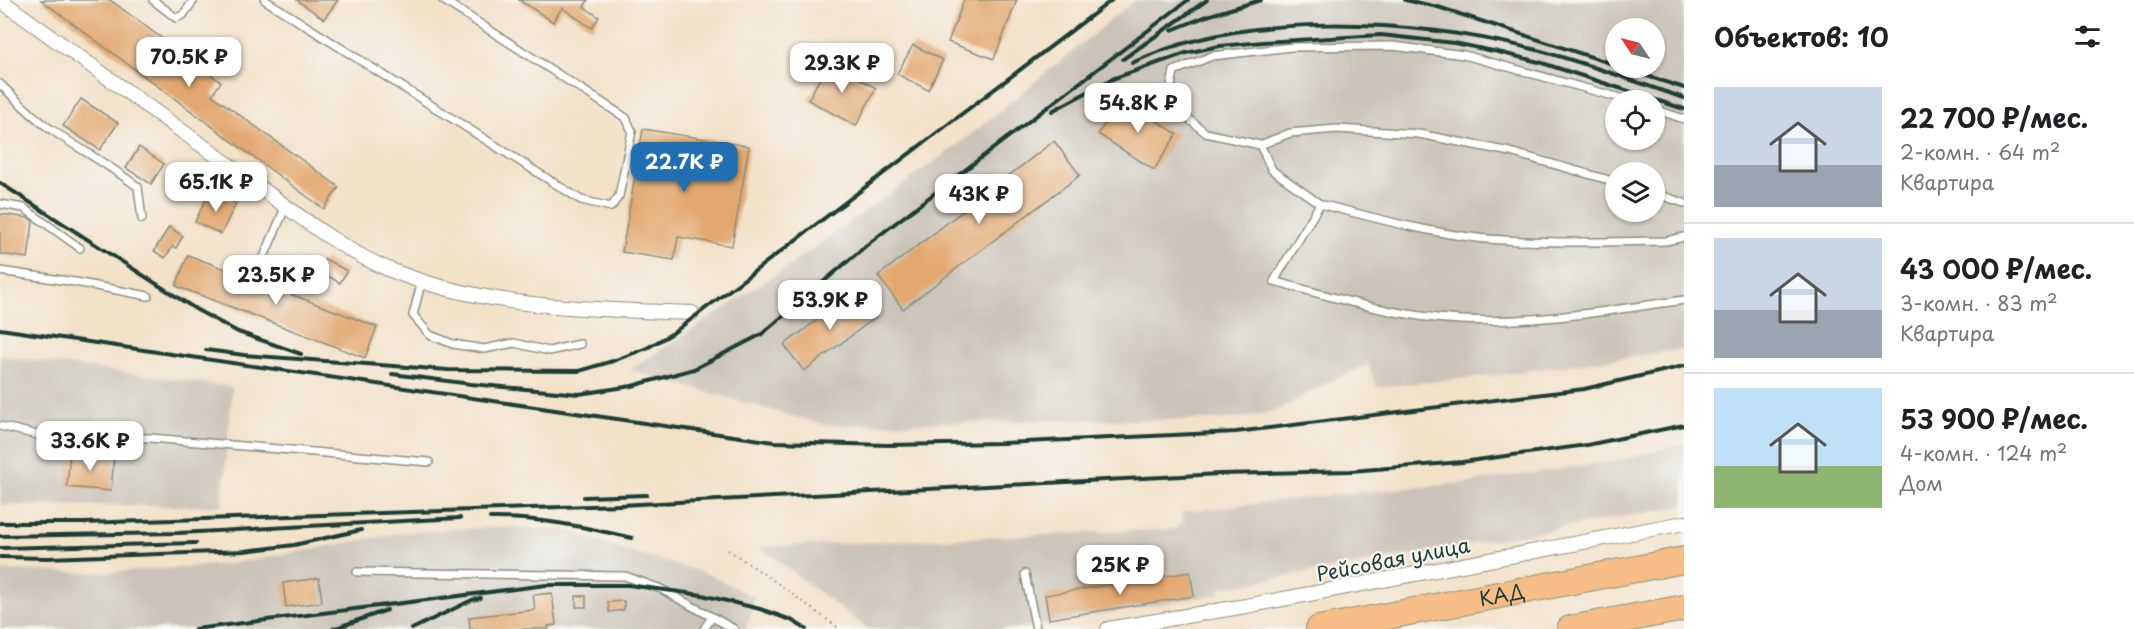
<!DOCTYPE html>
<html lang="ru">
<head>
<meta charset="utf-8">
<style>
  body { margin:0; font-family:"Playpen Sans",sans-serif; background:#f6f6f6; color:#202124; height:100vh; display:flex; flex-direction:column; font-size:22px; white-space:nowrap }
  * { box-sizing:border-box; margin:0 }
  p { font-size:20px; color:#757577 }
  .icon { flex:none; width:33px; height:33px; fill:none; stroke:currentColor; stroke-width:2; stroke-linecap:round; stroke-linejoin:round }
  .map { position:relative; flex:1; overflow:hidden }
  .sheet { display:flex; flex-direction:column; background:#fff; width:450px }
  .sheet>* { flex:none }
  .needle { width:39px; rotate:305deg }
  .tools { position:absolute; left:1605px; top:18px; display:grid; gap:12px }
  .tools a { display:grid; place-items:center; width:60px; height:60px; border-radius:50%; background:#fff; box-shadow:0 2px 4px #0004; font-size:30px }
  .price { position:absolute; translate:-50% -51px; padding:0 14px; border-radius:12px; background:#fff; color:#222; font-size:20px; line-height:39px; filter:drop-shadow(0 2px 3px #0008) }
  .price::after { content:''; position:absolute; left:50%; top:36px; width:18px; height:14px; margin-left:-9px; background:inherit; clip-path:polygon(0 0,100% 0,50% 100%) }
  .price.active { background:#1f6fb2; color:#fff }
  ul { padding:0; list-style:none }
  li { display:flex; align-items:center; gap:18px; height:150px; padding:0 30px }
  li+li { border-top:2px solid #e0e0e0 }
  li span { display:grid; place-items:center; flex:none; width:168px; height:120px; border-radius:0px; color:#555 }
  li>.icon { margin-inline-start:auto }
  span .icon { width:72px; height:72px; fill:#fffc; stroke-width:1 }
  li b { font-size:26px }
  h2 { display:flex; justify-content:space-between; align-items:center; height:72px; padding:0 30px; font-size:26px }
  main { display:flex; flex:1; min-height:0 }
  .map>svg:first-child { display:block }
  .industrial { fill:#cac3b8; fill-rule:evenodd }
  .building { fill:#e3a870 }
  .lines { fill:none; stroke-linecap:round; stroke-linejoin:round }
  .service-casing { stroke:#898f7e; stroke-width:10 }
  .minor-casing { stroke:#898f7e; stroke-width:16 }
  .motorway-casing { stroke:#898f7e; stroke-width:28 }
  .path { stroke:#898f7e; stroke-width:2; stroke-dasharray:1.5 4.5; stroke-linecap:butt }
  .service { stroke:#fff; stroke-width:7 }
  .minor { stroke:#fff; stroke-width:14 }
  .motorway { stroke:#f6be86; stroke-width:26 }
  .rail { stroke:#1f3d34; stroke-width:4 }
  .labels { text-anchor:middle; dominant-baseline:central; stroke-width:4.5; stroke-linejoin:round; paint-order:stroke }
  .street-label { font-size:20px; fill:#1f3d34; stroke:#f6f6f2 }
</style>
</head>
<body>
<main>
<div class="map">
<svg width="1684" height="629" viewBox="0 0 1684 629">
  <rect width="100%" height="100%" fill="#f6f6f2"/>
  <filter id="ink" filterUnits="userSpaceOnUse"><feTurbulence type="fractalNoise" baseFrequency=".0167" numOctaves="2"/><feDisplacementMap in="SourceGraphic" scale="12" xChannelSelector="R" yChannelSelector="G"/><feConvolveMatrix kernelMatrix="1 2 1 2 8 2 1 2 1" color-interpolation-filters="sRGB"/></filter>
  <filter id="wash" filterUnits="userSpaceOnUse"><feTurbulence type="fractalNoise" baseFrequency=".008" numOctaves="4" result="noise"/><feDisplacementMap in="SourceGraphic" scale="24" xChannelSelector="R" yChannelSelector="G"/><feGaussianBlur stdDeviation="1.35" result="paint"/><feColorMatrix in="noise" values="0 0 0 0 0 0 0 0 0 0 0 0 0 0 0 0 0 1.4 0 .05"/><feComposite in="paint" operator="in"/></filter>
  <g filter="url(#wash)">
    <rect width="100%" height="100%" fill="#f3e1c8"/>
    <g class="industrial">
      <path d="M1135,0h549v349l-184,26 -123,12 -9,-23 -41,19 -47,26 -31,8 -33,3h-148l-244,5 -194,-55 156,-102 177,-127zM1616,28h38v40h-38zM1616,100h38v40h-38zM1616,172h38v40h-38z"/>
      <path d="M0,356l232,31 -10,119 -222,-1z"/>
      <path d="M1684,444v62l-464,82v6l-207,35h-145l-109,-82 417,-18 1,-5 6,-1 -1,-11 170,-19 114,-10 150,-22z"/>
      <path d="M497,527l69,3 63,21 79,23 47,24 -9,31h-746v-59l99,3 131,-9 177,-32z"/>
    </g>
    <g id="blocks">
      <g class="building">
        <path d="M41,0h69l111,82 -9,13 127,92 -15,22z"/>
        <path d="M297,0h41l-14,19z"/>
        <path d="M519,0h69l-4,7 15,10 -7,11 -30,-20 -9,14z"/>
        <path d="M964,0h53l-23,59 -46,-17z"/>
        <path d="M913,45l30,15 -15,30 -31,-16z"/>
        <path d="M829,62l47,26 -20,38 -48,-26z"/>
        <path d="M1122,98l55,36 -23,36 -56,-36z"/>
        <path d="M81,99l37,24 -18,27 -37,-24z"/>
        <path d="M643,129l106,17 -17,100 -54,-9 -4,23 -52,-8z"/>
        <path d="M1054,141l26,34 -177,134 -25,-33z"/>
        <path d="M139,147l25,17 -13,20 -25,-16z"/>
        <path d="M210,191l26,12 -15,31 -26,-12z"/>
        <path d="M0,214l29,4 4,4 -5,36 -28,-4z"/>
        <path d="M169,227l14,9 -7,12 -3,-2 -8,12 -11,-7z"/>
        <path d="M188,255l189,72 -12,31 -189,-72z"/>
        <path d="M325,259l22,12 -7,12 -22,-13z"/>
        <path d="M856,291l20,26 -72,54 -20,-26z"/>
        <path d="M70,452l44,4 -3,35 -44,-4z"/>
        <path d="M1190,572l4,24 -145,23 -4,-24z"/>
        <path d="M319,578l3,24 -36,5 -3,-24z"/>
        <path d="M552,593l4,32 -8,1 1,3h-79l-1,-12 66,-7 -2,-15z"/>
        <rect x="576" y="596" width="10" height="11"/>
        <path d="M624,601v9l-15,2 -1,-10z"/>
      </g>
    </g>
  </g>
  <g filter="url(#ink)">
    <use href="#blocks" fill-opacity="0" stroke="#898f7e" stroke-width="1.5"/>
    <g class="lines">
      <g class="service-casing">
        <g id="service">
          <path d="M153,0l23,18 7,-3 11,-15"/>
          <path d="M265,0l316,200 30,7 8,-11 13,-65 -6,-13 -183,-118"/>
          <path d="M0,84c17,16 32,33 52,46 29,20 59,36 86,57l4,32"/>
          <path d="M1654,109l30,10"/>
          <path d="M1260,145l12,25 48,34 -46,77c61,17 123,36 187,39 74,4 150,-10 223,-20"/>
          <path d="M1616,182l-106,-30 -91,-18 -82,-5 -47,4 -30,12 -54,-12 -38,-31 6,-31 38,-15 80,-9 101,-1 71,9 164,45"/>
          <path d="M1654,193l30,10"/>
          <path d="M0,204l24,4 56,40"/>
          <path d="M1320,204c51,13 105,28 157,34 63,6 126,4 189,3l18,-4"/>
          <path d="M0,271l75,11 73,14"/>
          <path d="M257,273l29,-67"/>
          <path d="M422,280l-9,35 17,20 23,9 31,5 30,-6 35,8 31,-7"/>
          <path d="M0,426l42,10 109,2 278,24"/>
          <path d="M357,572l268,4 36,13 73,40"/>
          <path d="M1025,574l11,55"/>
          <path d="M704,629l8,-12"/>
        </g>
      </g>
      <g class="minor-casing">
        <g id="minor">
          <path d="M0,0c79,57 157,113 236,170 45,32 101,78 152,99 97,40 202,40 304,44"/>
          <path d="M1108,629l138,-23 438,-83"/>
        </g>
      </g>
      <g class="motorway-casing">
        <g id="motorway">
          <path id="s1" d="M1319,629l365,-69"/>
          <path d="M1570,629l114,-21"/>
        </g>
      </g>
      <path class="path" d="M728,550l42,28 70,51"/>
      <use href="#service" class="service"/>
      <use href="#minor" class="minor"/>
      <use href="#motorway" class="motorway"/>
      <g class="rail">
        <path d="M1405,0l33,7 178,58"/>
        <path d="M1172,30l35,-14 54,-16"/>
        <path d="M1123,59l84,-59"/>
        <path d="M1132,63c114,-55 285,-43 405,-13 50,13 98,32 147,48"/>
        <path d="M1623,68l61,20"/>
        <path d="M1052,111l60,-32 74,-26 34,-7 43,-4 118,-7 73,8 44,9 41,10 145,47"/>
        <path d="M0,183l197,127 41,22 63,22"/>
        <path d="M0,329l774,113 114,3 115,-2 233,-11 348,-43 100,-23"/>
        <path d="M206,350l38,5 204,15 131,1 34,-10 34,-13 26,-15 439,-333"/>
        <path d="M392,374l79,10 108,10 53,-8 62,-17 68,-35 106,-90 320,-244"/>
        <path d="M584,497l63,-2"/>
        <path d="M490,518c48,-1 95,9 142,20"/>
        <path d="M0,523h83l537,-18 600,-31 131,-3 111,-9 125,-17 97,-20"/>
        <path d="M0,536l179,-3 281,-15"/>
        <path d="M0,548l196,-5"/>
        <path d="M0,557l47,1 197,-7 50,-6 67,-15"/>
        <path d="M195,629l351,-44h82l74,10 58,14 31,11 15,9"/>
        <path d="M333,629l54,-19"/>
        <path d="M412,629l60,-29 9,-2"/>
      </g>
    </g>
  </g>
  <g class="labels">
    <g class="street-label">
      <text transform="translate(1393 559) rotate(-11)">Рейсовая улица</text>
      <text stroke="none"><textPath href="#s1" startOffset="186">КАД</textPath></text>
    </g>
  </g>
</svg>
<div class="tools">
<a><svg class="needle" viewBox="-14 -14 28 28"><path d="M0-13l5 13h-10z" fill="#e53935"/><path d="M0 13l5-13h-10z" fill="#757577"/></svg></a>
<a><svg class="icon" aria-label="locate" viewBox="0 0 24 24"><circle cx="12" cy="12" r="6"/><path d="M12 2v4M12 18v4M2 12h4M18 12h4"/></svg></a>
<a><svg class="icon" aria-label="layers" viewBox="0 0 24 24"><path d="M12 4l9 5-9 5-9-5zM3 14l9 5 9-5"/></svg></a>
</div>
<b class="price" style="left:189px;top:88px">70.5K ₽</b>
<b class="price" style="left:842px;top:94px">29.3K ₽</b>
<b class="price" style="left:1138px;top:134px">54.8K ₽</b>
<b class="price active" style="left:684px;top:193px">22.7K ₽</b>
<b class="price" style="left:216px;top:213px">65.1K ₽</b>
<b class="price" style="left:979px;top:225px">43K ₽</b>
<b class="price" style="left:276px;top:306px">23.5K ₽</b>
<b class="price" style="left:830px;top:331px">53.9K ₽</b>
<b class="price" style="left:90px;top:472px">33.6K ₽</b>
<b class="price" style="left:1120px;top:596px">25K ₽</b>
</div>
<section class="sheet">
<h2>Объектов: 10<svg class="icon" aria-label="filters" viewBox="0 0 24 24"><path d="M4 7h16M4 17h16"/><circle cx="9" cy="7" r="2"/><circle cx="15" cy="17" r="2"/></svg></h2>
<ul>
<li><span style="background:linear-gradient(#c9d6e8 65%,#9aa5b1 0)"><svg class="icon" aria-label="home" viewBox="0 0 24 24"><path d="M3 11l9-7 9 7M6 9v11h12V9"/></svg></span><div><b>22 700 ₽/мес.</b><p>2-комн. · 64 m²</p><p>Квартира</p></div></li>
<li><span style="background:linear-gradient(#c9d6e8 60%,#9aa5b1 0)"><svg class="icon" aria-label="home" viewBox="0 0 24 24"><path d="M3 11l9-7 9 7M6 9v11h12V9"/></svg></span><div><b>43 000 ₽/мес.</b><p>3-комн. · 83 m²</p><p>Квартира</p></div></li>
<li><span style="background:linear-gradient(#bfe0f5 65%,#8fb573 0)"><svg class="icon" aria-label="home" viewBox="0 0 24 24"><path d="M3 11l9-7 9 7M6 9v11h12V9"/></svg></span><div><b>53 900 ₽/мес.</b><p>4-комн. · 124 m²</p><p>Дом</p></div></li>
</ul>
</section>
</main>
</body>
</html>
